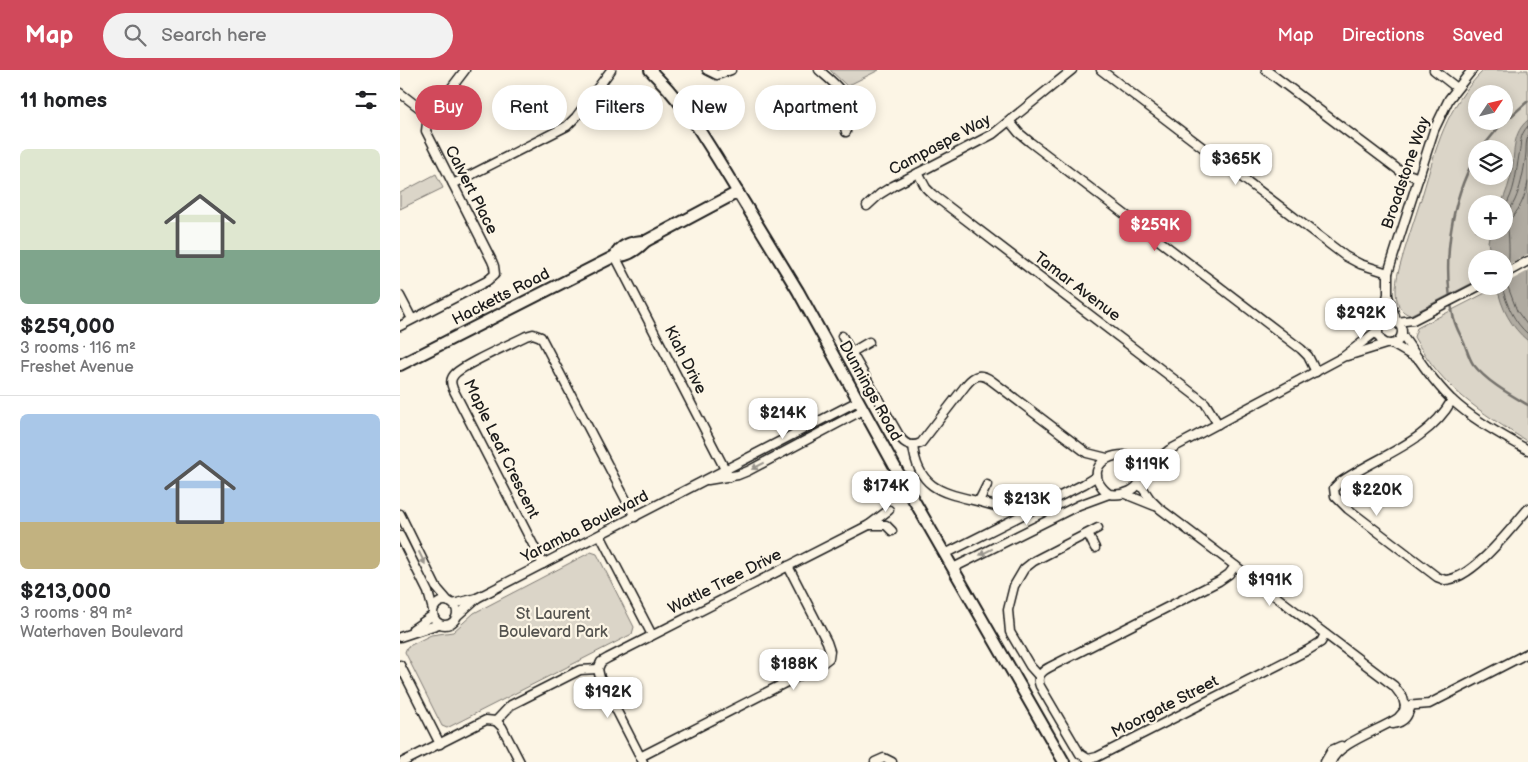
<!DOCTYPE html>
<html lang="en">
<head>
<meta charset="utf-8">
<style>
  body { margin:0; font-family:"Balsamiq Sans",sans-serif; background:#f2f2f2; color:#202124; height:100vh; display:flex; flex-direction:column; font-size:19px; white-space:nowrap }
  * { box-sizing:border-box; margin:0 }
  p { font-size:16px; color:#757577 }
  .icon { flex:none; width:28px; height:28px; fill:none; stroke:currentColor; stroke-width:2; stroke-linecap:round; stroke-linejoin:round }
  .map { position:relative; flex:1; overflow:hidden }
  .sheet { display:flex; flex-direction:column; background:#fff; width:400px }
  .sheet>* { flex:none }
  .guide { position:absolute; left:15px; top:15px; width:475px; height:45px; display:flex; gap:10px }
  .needle { width:32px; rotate:55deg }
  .buttons { position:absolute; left:1068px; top:15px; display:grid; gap:10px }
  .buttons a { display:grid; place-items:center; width:45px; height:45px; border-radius:50%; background:#fff; box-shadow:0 2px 12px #0003; font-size:25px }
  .price { position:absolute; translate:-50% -42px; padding:0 11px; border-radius:10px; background:#fff; color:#222; font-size:16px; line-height:32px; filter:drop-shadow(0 1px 2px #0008) }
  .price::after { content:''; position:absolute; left:50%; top:30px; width:15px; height:11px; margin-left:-8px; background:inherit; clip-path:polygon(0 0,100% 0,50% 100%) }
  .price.selected { background:#d1495b; color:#fff }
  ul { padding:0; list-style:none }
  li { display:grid; align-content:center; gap:10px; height:265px; padding:0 20px }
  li+li { border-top:1px solid #e0e0e0 }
  li span { display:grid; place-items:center; height:155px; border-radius:8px; color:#555 }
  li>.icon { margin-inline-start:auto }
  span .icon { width:90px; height:90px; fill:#fffc; stroke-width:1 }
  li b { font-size:21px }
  h2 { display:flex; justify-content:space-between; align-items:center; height:60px; padding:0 20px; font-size:21px }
  .chip { padding:0 18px; border-radius:22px; background:#fff; box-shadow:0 2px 12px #0003; font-size:18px; line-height:45px }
  .chip.selected { background:#d1495b; color:#fff }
  header { display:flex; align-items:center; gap:30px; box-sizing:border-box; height:70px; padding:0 25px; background:#d1495b; color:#fff }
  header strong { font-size:24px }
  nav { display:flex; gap:28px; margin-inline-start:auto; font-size:18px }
  .search { width:350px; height:45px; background:#f2f2f2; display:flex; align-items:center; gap:12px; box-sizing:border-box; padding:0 18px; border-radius:28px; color:#757577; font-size:19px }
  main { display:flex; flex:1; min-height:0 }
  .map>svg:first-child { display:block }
  .green { fill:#dbd5c8; stroke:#7c7872; fill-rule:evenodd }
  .water { fill:#b0aba1; stroke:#75726c }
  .pier { fill:#fcf5e5 }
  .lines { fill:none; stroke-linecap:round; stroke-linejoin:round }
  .shore { stroke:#575551; stroke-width:1 }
  .stream { stroke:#75726c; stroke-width:2.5 }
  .minor-casing { stroke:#1c1c1c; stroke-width:11 }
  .tertiary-casing { stroke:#1c1c1c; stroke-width:14 }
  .minor { stroke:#fcf5e5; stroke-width:8 }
  .tertiary { stroke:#fcf5e5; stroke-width:10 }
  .oneway { fill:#97938b }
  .labels { text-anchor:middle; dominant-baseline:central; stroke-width:4.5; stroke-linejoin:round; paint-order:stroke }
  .street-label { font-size:16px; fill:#1c1c1c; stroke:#fcf5e5 }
  .park-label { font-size:16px; fill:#555450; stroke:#fcf5e5 }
</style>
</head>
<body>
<header>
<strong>Map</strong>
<div class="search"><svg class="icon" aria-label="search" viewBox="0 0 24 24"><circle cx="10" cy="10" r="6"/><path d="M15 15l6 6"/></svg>Search here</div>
<nav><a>Map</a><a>Directions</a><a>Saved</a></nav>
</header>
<main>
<section class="sheet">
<h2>11 homes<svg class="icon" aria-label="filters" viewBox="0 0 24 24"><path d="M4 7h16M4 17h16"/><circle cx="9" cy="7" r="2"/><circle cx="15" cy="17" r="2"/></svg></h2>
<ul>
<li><span style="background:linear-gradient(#dfe7d0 65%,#7fa58c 0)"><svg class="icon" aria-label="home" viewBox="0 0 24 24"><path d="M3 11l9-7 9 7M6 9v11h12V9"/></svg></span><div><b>$259,000</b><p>3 rooms · 116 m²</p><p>Freshet Avenue</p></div></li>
<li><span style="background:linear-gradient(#a9c7e8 70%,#c2b280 0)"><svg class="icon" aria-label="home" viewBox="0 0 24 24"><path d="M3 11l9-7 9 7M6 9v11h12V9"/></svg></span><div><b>$213,000</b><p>3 rooms · 89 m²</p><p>Waterhaven Boulevard</p></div></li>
</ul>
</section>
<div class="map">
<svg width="1128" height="692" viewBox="0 0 1128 692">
  <rect width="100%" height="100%" fill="#fcf5e5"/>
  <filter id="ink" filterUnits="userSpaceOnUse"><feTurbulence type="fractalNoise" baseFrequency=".02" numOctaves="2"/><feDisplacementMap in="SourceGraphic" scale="10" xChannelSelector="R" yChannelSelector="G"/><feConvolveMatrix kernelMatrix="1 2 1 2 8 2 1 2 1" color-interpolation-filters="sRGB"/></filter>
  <g filter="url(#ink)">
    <g class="green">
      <path d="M430,0h49l-32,16z"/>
      <path d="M1084,0h44v184l-24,5h-28v22l-66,34c-17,-5 -15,-28 -12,-42 7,-26 16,-52 24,-77 15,-50 23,-88 62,-126zM1076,24h28v27h-28zM1076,79h28v27h-28zM1076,134h28v27h-28z"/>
      <path d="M36,104l7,14 -43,21v-16z"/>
      <path d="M1128,201v171c-50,-32 -84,-52 -114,-105l3,-9 82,-42h5z"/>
      <path d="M191,482l6,2 37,73 -2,7 -185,94 -5,-2 -37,-74 2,-5 24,-12 22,-3 21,-19z"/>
    </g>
    <path class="water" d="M1128,50v221c-17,-14 -27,-33 -31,-55h7v-27h-13l-3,-17 2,-11h14v-27h-3c5,-11 9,-22 11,-34 3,-19 0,-37 16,-50z"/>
    <path class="pier" d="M1128,184v17l-24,13v-17z"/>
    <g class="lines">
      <g class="shore">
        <path d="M1104,138c11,-15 12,-36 15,-53 3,-13 -1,-18 9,-29"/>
        <path d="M1104,144c14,-6 21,-47 22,-62 0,-6 0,-10 2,-16"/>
        <path d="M1108,196c2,-7 1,-35 -1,-44 12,-10 18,-24 21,-40"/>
        <path d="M1105,209l12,32 11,15"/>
        <path d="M1102,216c4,18 12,36 26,48"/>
      </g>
      <g class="stream">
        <path d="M1081,79l18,-22 29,-26"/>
        <path d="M1076,86c-26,45 -34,108 -23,159 1,9 7,19 11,28 3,7 5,15 9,21 14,18 36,30 55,41"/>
      </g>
      <g class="minor-casing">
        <g id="minor">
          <path d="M307,0l10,5 14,-5"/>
          <path d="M419,0c11,10 28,21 27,38 -1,9 -3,15 0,24"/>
          <path d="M701,0l244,186 15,8 28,9"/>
          <path d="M866,0l134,101 19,7"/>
          <path d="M1034,0l23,18"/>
          <path d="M0,23l30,23"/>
          <path d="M610,52l9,11 11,9 271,207 7,7 8,16"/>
          <path d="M518,103l8,15 6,6 273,209 13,21"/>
          <path d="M53,114l114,-58 9,-9 35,-47"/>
          <path d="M467,136l13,-12 13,-8 100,-52 79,-64"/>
          <path d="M215,186l114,221"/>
          <path d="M1104,204l24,-13"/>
          <path d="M0,226l12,23"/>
          <path d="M988,226l7,20v5"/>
          <circle cx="990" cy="262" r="12"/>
          <path d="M997,252l16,-2 66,-34"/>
          <path d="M981,253l7,-29v-21l46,-143 15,-31 23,-29"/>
          <path d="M0,256l87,-45 8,-7 -1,-8 -2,-5 -66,-130 1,-8 3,-7 35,-46"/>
          <path d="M1002,265c15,22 30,45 49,64 22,21 51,36 77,51"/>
          <path d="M442,266l58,101c5,8 13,10 21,6l45,-58c9,-11 15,-12 26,-4l95,72 20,5"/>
          <path d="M992,274l24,14"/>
          <path d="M452,282l17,-10"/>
          <path d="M947,286l39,-12"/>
          <path d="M1052,330c-24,43 -75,56 -113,83l-5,5 1,8 13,13 89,68 8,3c28,-1 65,-51 83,-71"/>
          <path d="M513,375c5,52 41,48 82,61"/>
          <path d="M724,385c32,9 18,44 -15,39 -23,-18 -11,-39 15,-39z"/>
          <path d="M733,388l10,1 16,-3"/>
          <path d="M742,407l5,-9 22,-18 174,-93 34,-26"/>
          <path d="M308,410l30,-5 10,-4 115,-61"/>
          <path d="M740,414l10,15 9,9 235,178 9,12 2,8"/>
          <path d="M725,424l30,12"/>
          <path d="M579,431l8,-16"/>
          <path d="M0,444l36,73 13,15"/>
          <path d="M469,455h17l6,6"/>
          <path d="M688,464l7,14"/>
          <path d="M200,465l52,100"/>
          <path d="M0,466l28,56 5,18"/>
          <path d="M545,484l139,-70 13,-8"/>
          <path d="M143,494l-90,-175c-2,-5 -3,-9 1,-14 6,-9 59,-32 72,-39l7,-2 8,3 94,180"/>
          <path d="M835,496l-6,8 -10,7 -169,86c-8,4 -14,9 -10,19l40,68 8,5 9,-2 211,-107 13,-8 4,-8"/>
          <path d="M553,498l126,-63 30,-11"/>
          <circle cx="45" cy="543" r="12"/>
          <path d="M53,534l24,-6 381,-197"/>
          <path d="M57,546l20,-18"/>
          <path d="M13,559l20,-14"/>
          <path d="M0,567l39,-13"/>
          <path d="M0,595l40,79"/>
          <path d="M198,599l3,-7 7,-4 261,-133 20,-15"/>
          <path d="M198,599l2,9 43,84"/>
          <path d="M639,606l-9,-10 -20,-34 -2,-22 6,-24 10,-17 10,-8 64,-33"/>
          <path d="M1005,636l24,-2 99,-51"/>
          <path d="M96,651l15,-16 69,-35 18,-1"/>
          <path d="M96,651l6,6 18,35"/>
          <path d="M993,654c12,-2 15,-8 18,-19"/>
          <path d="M240,687l180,-92 9,-7 1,-7 -3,-9 -39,-76"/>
          <path d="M3,692l83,-42 10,1"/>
          <path d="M475,692l9,-4 8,4"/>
          <path d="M925,692l7,-12 9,-4"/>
          <path d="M931,692c7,-19 49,-32 67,-44l6,-7 1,-5"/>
        </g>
      </g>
      <g class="tertiary-casing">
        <g id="tertiary">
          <path d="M250,0l18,19 23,28 26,41 81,133 102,185 164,286"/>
          <path d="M215,186c6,-12 18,-15 31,-15"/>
          <path d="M0,295l215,-109c12,2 23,-7 31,-15l92,-49"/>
        </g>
      </g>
      <use href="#minor" class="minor"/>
      <use href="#tertiary" class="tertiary"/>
    </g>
    <defs><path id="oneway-solid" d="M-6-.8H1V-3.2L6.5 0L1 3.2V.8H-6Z" transform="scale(1.25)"/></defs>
    <g class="oneway">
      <use href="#oneway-solid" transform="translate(358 396) rotate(153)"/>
      <use href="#oneway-solid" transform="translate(586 482) rotate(154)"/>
      <use href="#oneway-solid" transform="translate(22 488) rotate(64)"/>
    </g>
  </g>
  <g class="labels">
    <g class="street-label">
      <text transform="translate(540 75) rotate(-28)">Campaspe Way</text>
      <text transform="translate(1006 103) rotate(-71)">Broadstone Way</text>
      <text transform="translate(71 120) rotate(63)">Calvert Place</text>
      <text transform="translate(677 217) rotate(37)">Tamar Avenue</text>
      <text transform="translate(101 227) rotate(-27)">Hacketts Road</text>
      <text transform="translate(285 290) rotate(63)">Kiah Drive</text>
      <text transform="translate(470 321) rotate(61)">Dunnings Road</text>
      <text transform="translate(101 379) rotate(64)">Maple Leaf Crescent</text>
      <text transform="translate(185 457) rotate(-27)">Yaramba Boulevard</text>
      <text transform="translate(325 512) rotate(-27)">Wattle Tree Drive</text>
      <text transform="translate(765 637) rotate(-27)">Moorgate Street</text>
    </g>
    <g class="park-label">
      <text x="153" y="544">St Laurent<tspan x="153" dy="18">Boulevard Park</tspan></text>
    </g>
  </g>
</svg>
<div class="buttons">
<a><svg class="needle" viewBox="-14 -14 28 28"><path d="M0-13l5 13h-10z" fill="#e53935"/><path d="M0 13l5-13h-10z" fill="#757577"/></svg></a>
<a><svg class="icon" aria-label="layers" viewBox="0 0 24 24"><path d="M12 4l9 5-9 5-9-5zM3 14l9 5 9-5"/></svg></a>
<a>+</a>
<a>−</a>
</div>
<b class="price" style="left:836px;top:116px">$365K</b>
<b class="price selected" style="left:755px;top:182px">$259K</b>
<b class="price" style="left:961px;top:270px">$292K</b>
<b class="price" style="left:383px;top:370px">$214K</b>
<b class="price" style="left:747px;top:421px">$119K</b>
<b class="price" style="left:486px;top:443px">$174K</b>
<b class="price" style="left:977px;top:447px">$220K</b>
<b class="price" style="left:627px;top:456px">$213K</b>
<b class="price" style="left:870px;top:537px">$191K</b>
<b class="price" style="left:394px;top:621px">$188K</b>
<b class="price" style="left:208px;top:649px">$192K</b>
<div class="guide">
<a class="chip selected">Buy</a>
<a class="chip">Rent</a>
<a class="chip">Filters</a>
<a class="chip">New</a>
<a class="chip">Apartment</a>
</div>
</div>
</main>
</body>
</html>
